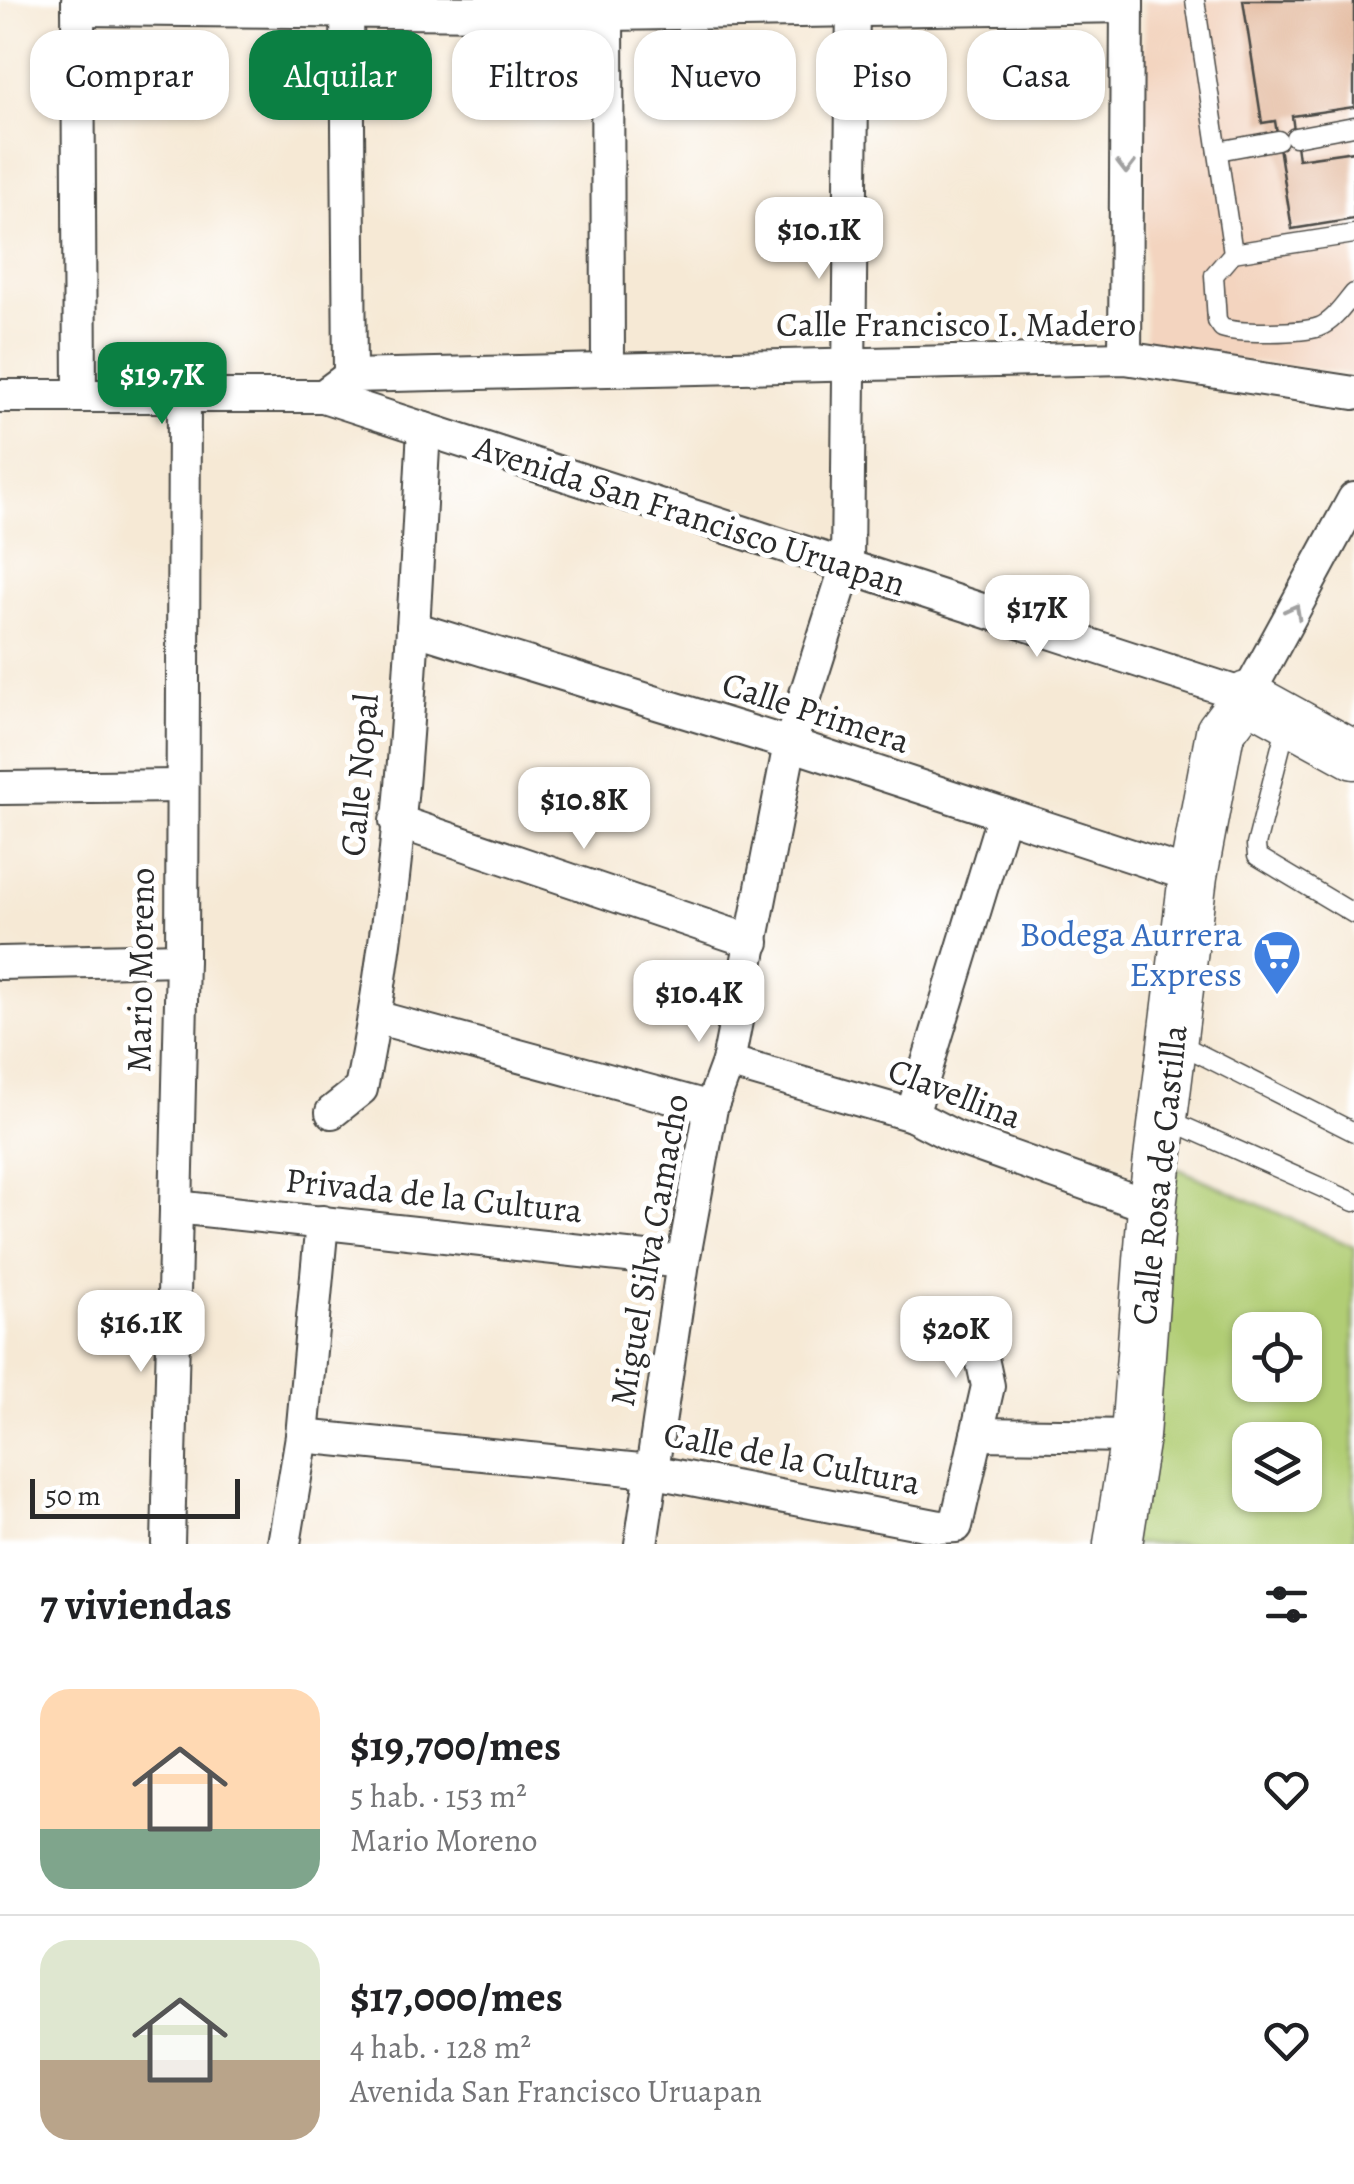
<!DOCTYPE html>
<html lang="es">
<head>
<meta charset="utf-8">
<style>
  body { margin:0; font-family:Alegreya,serif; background:#f2f2f2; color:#202124; height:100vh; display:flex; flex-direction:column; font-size:38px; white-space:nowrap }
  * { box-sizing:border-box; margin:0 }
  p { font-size:32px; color:#757577 }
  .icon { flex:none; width:55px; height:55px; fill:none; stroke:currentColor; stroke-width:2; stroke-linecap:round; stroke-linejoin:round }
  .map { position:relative; height:1544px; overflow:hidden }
  .sheet { display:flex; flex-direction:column; background:#fff; flex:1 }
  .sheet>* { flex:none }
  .top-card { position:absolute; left:30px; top:30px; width:1295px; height:90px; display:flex; gap:20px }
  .controls { position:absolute; left:1232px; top:1312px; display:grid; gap:20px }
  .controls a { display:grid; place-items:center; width:90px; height:90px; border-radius:20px; background:#fff; box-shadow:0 2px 8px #0004; font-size:50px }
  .scale { position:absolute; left:30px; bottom:25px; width:210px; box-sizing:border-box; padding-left:10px; border:5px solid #2b2b2b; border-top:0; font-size:28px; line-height:35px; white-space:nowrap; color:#2b2b2b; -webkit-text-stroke:8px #fff; paint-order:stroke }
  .price { position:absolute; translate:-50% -85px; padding:0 22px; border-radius:20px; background:#fff; color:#222; font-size:32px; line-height:65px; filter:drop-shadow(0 2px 5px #0008) }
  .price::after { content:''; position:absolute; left:50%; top:60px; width:30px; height:22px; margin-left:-15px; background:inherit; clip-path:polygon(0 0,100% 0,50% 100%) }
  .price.selected { background:#0b8043; color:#fff }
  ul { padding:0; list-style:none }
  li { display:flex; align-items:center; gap:30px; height:250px; padding:0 40px }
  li+li { border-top:2px solid #e0e0e0 }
  li span { display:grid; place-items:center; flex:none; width:280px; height:200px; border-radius:30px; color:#555 }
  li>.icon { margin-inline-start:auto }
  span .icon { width:120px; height:120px; fill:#fffc; stroke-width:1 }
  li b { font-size:42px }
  h2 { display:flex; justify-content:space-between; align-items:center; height:120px; padding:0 40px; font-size:42px }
  .chip { padding:0 35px; border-radius:30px; background:#fff; box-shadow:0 2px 8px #0004; font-size:35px; line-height:90px }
  .chip.selected { background:#0b8043; color:#fff }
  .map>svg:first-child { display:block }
  .built { fill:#f3d4bf }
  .green { fill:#b1cd74; stroke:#6e7c50; stroke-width:2.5; fill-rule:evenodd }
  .building { fill:#dfaf8f }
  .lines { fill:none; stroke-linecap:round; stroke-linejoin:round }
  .lane-casing { stroke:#494844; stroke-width:21 }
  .street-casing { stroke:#494844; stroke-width:36 }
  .secondary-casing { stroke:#494844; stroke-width:51 }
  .lane { stroke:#fff; stroke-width:18 }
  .street { stroke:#fff; stroke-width:32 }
  .secondary { stroke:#fff; stroke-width:48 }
  .oneway { stroke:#a0a0a0 }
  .labels { text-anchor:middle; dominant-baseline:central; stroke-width:10; stroke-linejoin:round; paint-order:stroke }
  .street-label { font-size:35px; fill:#2b2b2b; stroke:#fff }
  .shop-label { font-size:35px; fill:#366cbe; stroke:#fff; text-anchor:end }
</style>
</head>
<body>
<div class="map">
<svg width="1354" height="1544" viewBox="0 0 1354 1544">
  <rect width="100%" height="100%" fill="#fff"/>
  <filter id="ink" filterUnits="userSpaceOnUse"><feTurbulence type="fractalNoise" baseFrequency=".01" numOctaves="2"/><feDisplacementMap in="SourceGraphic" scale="20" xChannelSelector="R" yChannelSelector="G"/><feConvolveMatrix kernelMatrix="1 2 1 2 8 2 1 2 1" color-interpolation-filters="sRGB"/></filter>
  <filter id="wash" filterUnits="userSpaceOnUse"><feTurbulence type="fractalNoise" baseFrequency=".0048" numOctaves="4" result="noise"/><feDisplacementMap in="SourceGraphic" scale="40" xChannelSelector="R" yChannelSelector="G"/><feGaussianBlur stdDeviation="2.25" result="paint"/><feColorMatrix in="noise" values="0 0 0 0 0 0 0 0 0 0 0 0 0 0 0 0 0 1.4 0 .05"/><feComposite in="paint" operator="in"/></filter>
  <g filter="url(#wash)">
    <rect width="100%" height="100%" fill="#f6e9d5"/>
    <path class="built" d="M1145,0h209v374l-209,-25z"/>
    <path class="green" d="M1177,1168l177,79v297h-227zM1250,1330h55v55h-55zM1250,1440h55v55h-55z"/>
    <g id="blocks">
      <path class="building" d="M1243,0h111v107l-62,9 6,43 56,-8v68l-62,10 -17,-108 -13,2z"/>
    </g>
  </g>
  <g filter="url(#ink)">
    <use href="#blocks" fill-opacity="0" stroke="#494844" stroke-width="2.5"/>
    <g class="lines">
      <g class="lane-casing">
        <g id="lane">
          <path d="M1195,0l38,253 -19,22 3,46 5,7c17,6 80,5 97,-1 15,-6 25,-22 35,-34"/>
          <path d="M1295,137l59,-11"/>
          <path d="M1218,151l60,-11"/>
          <path d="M1233,253l121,-19"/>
          <path d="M1288,719l-32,126 1,11 97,58"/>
          <path d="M1176,1042l178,90"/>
          <path d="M1167,1119l187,83"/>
        </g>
      </g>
      <g class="street-casing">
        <g id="street">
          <path d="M78,0l2,396"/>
          <path d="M347,0l3,376"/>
          <path d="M607,0l1,368"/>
          <path d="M78,9l529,5 520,-8"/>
          <path d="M1125,358l2,-358"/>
          <path d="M0,396h323l924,300 107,-197"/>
          <path d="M323,396l27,-20 775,-18 229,35"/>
          <path d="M413,628l377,116 403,132"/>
          <path d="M0,788l182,-2"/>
          <path d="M396,821l357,121"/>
          <path d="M0,963l182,-4"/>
          <path d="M375,1017l336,91"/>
          <path d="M728,1062l184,53 43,22 197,70"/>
          <path d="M332,1112l29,-23c43,-216 51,-441 63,-660"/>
          <path d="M912,1115l91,-298"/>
          <path d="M176,1207l507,55"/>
          <path d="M977,1434l158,2"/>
          <path d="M302,1436l348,35 290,56 16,-1 32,-140 -13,-60"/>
          <path d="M168,1544l14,-585 2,-563"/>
          <path d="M284,1544l18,-108 20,-214"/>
          <path d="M641,1544l42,-282 28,-154 17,-46 62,-318 57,-179 6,-565"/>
        </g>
      </g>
      <g class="secondary-casing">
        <path id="secondary" d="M1118,1544l17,-108 17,-229 41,-331 27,-144 27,-36 107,59"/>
      </g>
      <use href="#lane" class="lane"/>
      <use href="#street" class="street"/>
      <use href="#secondary" class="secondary"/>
    </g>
    <defs><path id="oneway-chevron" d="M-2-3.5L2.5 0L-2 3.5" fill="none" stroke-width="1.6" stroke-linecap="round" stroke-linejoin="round" transform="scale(2.5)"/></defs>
    <g class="oneway">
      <use href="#oneway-chevron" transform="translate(1126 167) rotate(90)"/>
      <use href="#oneway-chevron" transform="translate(1294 611) rotate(-62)"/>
    </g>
  </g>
  <defs>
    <g id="supermarket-pin" transform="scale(2.5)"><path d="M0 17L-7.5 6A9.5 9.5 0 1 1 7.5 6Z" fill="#3f7fe0" stroke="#fff"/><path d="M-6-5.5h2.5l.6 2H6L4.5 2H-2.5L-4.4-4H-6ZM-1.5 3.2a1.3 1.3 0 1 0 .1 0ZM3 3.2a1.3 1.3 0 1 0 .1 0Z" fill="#fff"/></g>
  </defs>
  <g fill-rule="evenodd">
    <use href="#supermarket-pin" x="1277" y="954"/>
  </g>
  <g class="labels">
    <g class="street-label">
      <text x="956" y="324">Calle Francisco I. Madero</text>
      <text transform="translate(690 515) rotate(18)">Avenida San Francisco Uruapan</text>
      <text transform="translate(816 712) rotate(18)">Calle Primera</text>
      <text transform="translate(359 775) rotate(-85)">Calle Nopal</text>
      <text transform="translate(140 970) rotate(-89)">Mario Moreno</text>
      <text transform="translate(955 1093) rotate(21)">Clavellina</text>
      <text transform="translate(1159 1175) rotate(-84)">Calle Rosa de Castilla</text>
      <text transform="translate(434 1195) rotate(6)">Privada de la Cultura</text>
      <text transform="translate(649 1250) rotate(-80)">Miguel Silva Camacho</text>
      <text transform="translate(792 1458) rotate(11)">Calle de la Cultura</text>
    </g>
    <g class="shop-label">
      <text x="1242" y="934">Bodega Aurrera<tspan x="1242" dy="40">Express</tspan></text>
    </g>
  </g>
</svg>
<div class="controls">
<a><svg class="icon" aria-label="locate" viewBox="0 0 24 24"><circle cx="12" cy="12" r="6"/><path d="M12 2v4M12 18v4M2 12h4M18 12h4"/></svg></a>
<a><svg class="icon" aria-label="layers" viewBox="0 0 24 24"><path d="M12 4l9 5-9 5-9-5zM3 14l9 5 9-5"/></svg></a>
</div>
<div class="scale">50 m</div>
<b class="price" style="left:819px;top:282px">$10.1K</b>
<b class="price selected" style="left:162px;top:427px">$19.7K</b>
<b class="price" style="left:1037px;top:660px">$17K</b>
<b class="price" style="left:584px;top:852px">$10.8K</b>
<b class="price" style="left:699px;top:1045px">$10.4K</b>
<b class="price" style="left:141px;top:1375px">$16.1K</b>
<b class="price" style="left:956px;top:1381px">$20K</b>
<div class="top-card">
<a class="chip">Comprar</a>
<a class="chip selected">Alquilar</a>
<a class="chip">Filtros</a>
<a class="chip">Nuevo</a>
<a class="chip">Piso</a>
<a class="chip">Casa</a>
</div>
</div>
<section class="sheet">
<h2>7 viviendas<svg class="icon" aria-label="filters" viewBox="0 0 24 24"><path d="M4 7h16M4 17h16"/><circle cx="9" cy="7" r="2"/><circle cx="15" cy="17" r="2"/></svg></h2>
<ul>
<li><span style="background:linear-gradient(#ffd9b3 70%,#7fa58c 0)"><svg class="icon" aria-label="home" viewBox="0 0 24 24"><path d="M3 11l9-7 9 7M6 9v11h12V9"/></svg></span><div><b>$19,700/mes</b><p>5 hab. · 153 m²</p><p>Mario Moreno</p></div><svg class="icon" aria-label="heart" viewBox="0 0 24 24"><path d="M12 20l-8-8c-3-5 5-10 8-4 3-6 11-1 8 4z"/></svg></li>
<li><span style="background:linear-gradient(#dfe7d0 60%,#b9a48a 0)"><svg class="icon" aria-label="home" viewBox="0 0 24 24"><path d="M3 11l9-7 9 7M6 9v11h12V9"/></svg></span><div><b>$17,000/mes</b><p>4 hab. · 128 m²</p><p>Avenida San Francisco Uruapan</p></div><svg class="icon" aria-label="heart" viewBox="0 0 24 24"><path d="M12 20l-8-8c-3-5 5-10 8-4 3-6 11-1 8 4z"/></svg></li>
</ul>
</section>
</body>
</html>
